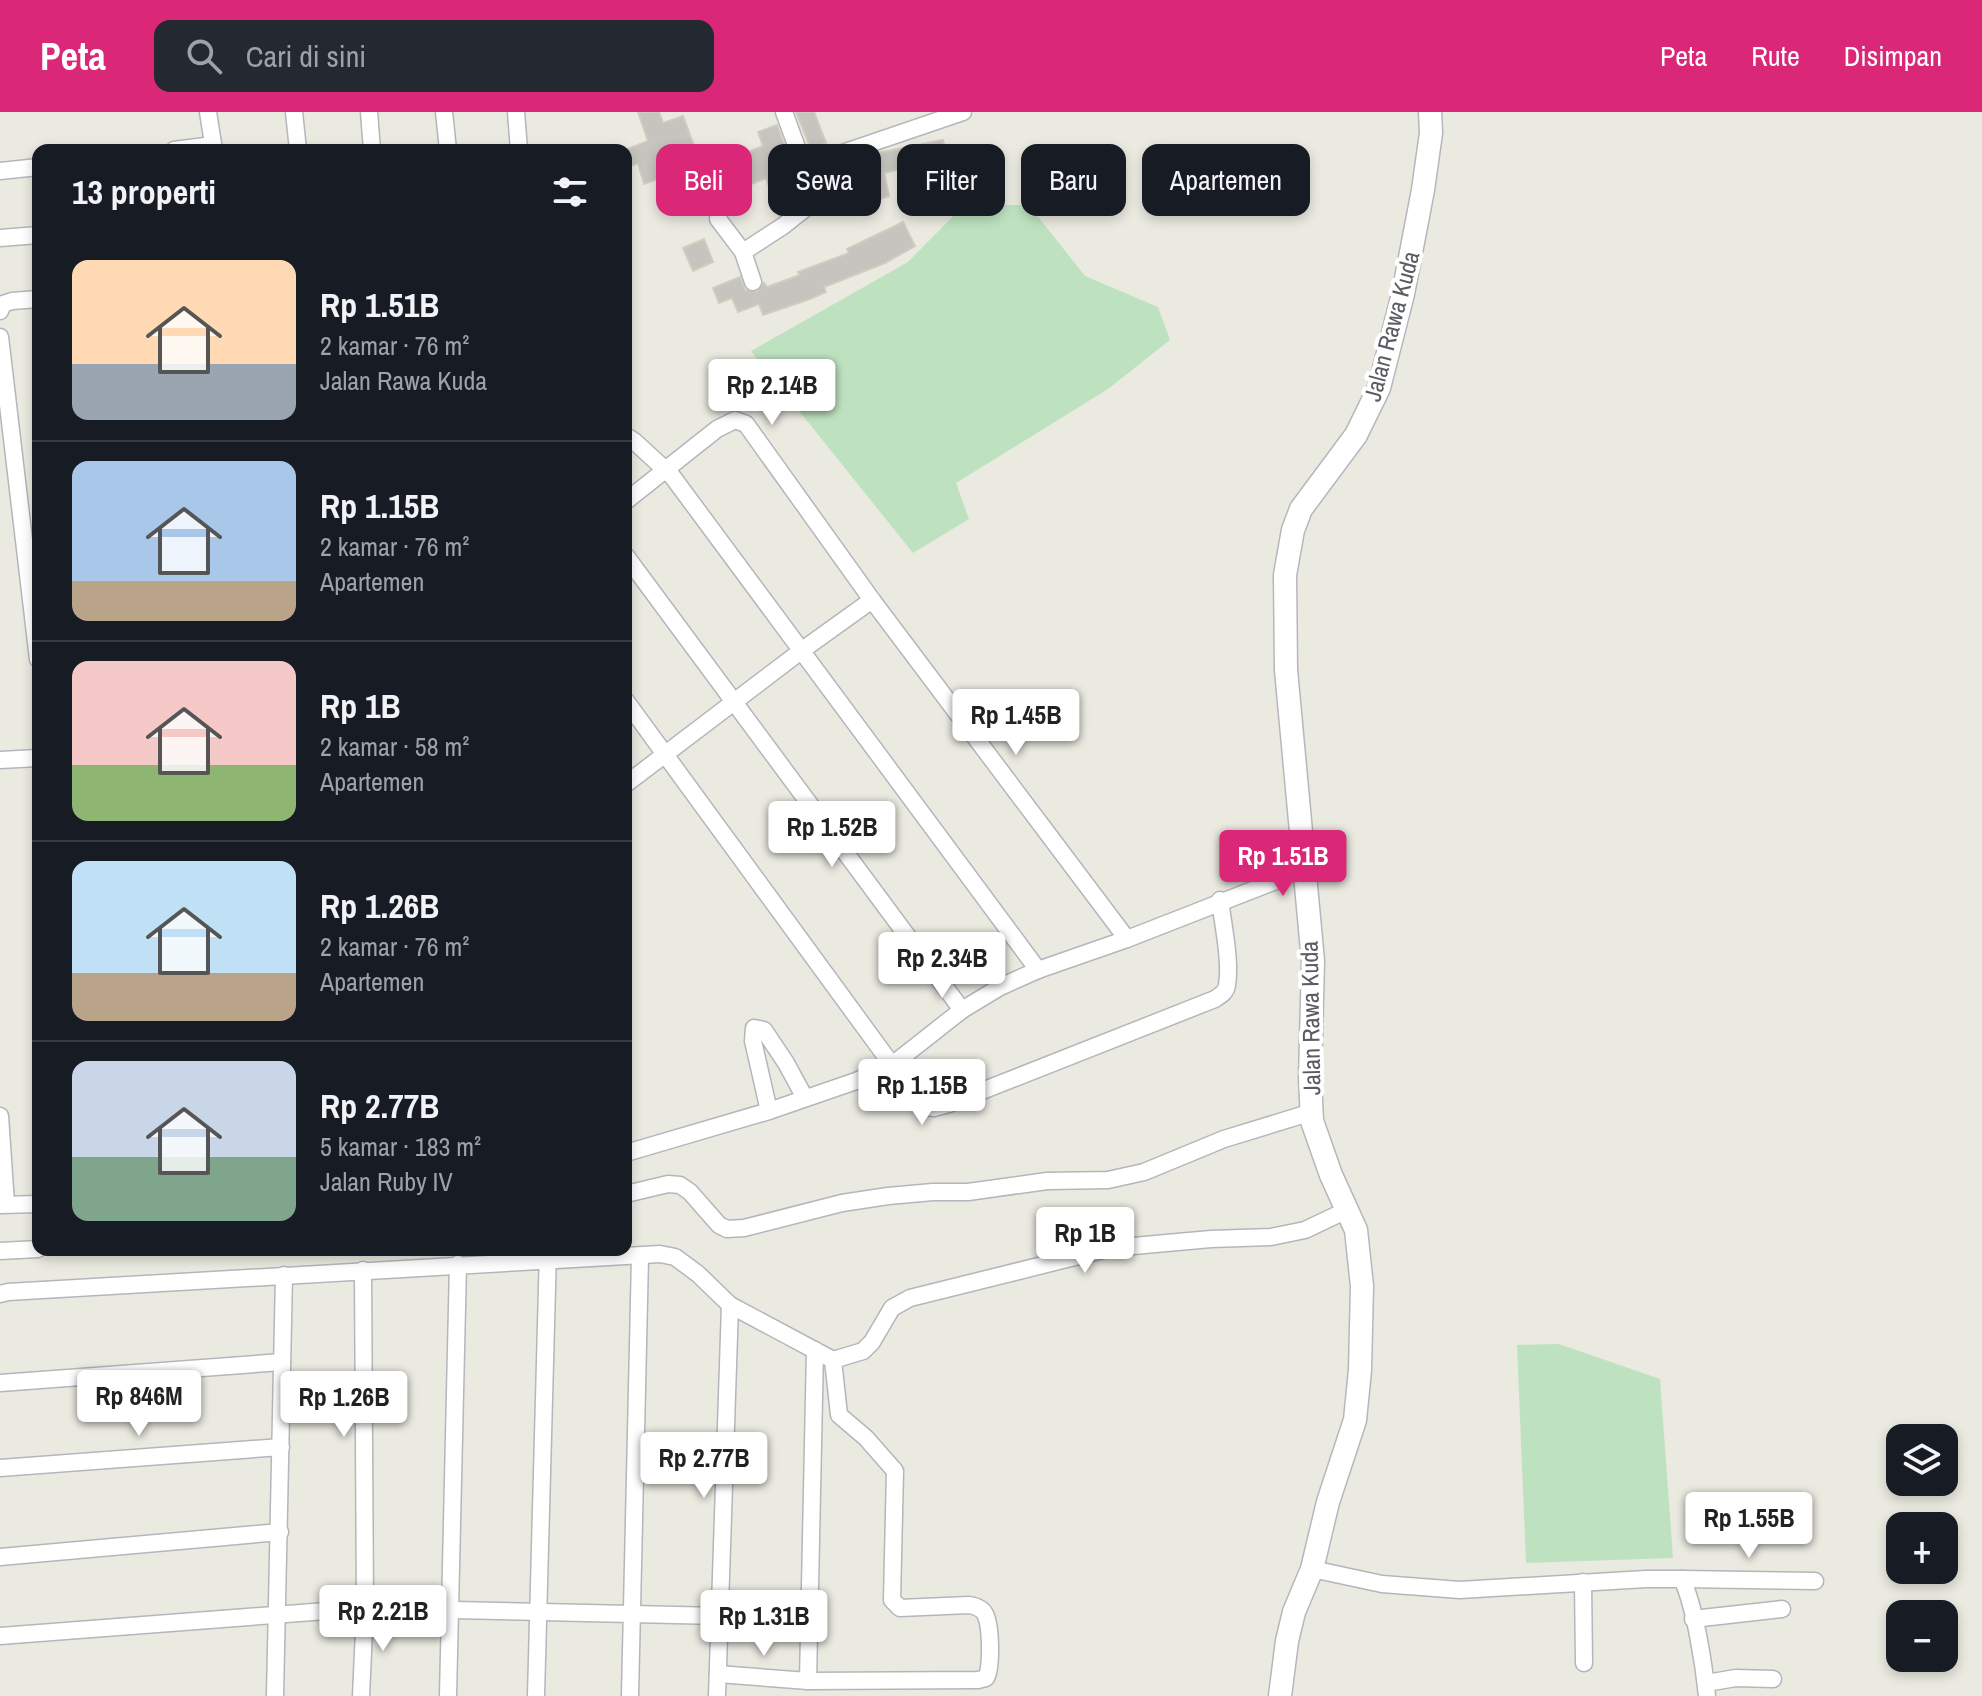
<!DOCTYPE html>
<html lang="id">
<head>
<meta charset="utf-8">
<style>
  body { margin:0; font-family:"Archivo Narrow",sans-serif; background:#242831; color:#f1f3f6; height:100vh; display:flex; flex-direction:column; font-size:30px; white-space:nowrap }
  * { box-sizing:border-box; margin:0 }
  p { font-size:26px; color:#9ea1a6 }
  .icon { flex:none; width:44px; height:44px; fill:none; stroke:currentColor; stroke-width:2; stroke-linecap:round; stroke-linejoin:round }
  .map { position:relative; flex:1; overflow:hidden }
  .drawer { position:absolute; left:32px; top:32px; width:600px; height:1112px; display:flex; flex-direction:column; background:#171b24; border-radius:16px; box-shadow:0 4px 12px #0003 }
  .drawer>* { flex:none }
  .banner { position:absolute; left:656px; top:32px; width:760px; height:72px; display:flex; gap:16px }
  .buttons { position:absolute; left:1886px; top:1312px; display:grid; gap:16px }
  .buttons a { display:grid; place-items:center; width:72px; height:72px; border-radius:16px; background:#171b24; box-shadow:0 4px 12px #0003; font-size:40px }
  .price { position:absolute; translate:-50% -68px; padding:0 18px; border-radius:8px; background:#fff; color:#222; font-size:26px; line-height:52px; filter:drop-shadow(0 2px 4px #0008) }
  .price::after { content:''; position:absolute; left:50%; top:48px; width:24px; height:18px; margin-left:-12px; background:inherit; clip-path:polygon(0 0,100% 0,50% 100%) }
  .price.on { background:#db2777; color:#fff }
  ul { padding:0; list-style:none }
  li { display:flex; align-items:center; gap:24px; height:200px; padding:0 40px }
  li+li { border-top:2px solid #363941 }
  li span { display:grid; place-items:center; flex:none; width:224px; height:160px; border-radius:16px; color:#555 }
  li>.icon { margin-inline-start:auto }
  span .icon { width:96px; height:96px; fill:#fffc; stroke-width:1 }
  li b { font-size:34px }
  h2 { display:flex; justify-content:space-between; align-items:center; height:96px; padding:0 40px; font-size:34px }
  .chip { padding:0 28px; border-radius:16px; background:#171b24; box-shadow:0 4px 12px #0003; font-size:28px; line-height:72px }
  .chip.on { background:#db2777; color:#fff }
  header { display:flex; align-items:center; gap:48px; box-sizing:border-box; height:112px; padding:0 40px; background:#db2777; color:#fff }
  header strong { font-size:38px }
  nav { display:flex; gap:44px; margin-inline-start:auto; font-size:28px }
  .search { width:560px; height:72px; background:#242831; display:flex; align-items:center; gap:20px; box-sizing:border-box; padding:0 28px; border-radius:16px; color:#9ea1a6; font-size:30px }
  .map>svg:first-child { display:block }
  .green { fill:#bee2c0 }
  .building { fill:#c6c4be; stroke:#d0ccc0; stroke-width:2 }
  .lines { fill:none; stroke-linecap:round; stroke-linejoin:round }
  .street-casing { stroke:#b3b6bb; stroke-width:19 }
  .secondary-casing { stroke:#b5b7bd; stroke-width:25 }
  .street { stroke:#fff; stroke-width:16 }
  .secondary { stroke:#fff; stroke-width:22 }
  .labels { text-anchor:middle; dominant-baseline:central; stroke-width:8; stroke-linejoin:round; paint-order:stroke }
  .street-label { font-size:24px; fill:#595c61; stroke:#fff }
</style>
</head>
<body>
<header>
<strong>Peta</strong>
<div class="search"><svg class="icon" aria-label="search" viewBox="0 0 24 24"><circle cx="10" cy="10" r="6"/><path d="M15 15l6 6"/></svg>Cari di sini</div>
<nav><a>Peta</a><a>Rute</a><a>Disimpan</a></nav>
</header>
<div class="map">
<svg width="1982" height="1584" viewBox="0 0 1982 1584">
  <rect width="100%" height="100%" fill="#ebeae1"/>
  <g class="green">
    <path d="M964,93h65l56,71 73,31 12,33 -62,49 -152,94 13,36 -56,34 -162,-202 157,-89z"/>
    <path d="M1559,1232l101,35 13,179 -147,5 -9,-218z"/>
  </g>
  <g class="building">
    <path d="M638,0h21l4,11 20,-7 11,30 -36,13 6,18 -20,7 -6,-21 -7,3 -6,-16 23,-9z"/>
    <path d="M796,0h18l12,31 -15,6z"/>
    <path d="M777,13l10,27 -7,3 16,45 -17,15 -13,-37 -39,16 -13,-28 49,-20 -5,-14z"/>
    <path d="M943,28l7,29 -14,3 -3,-11 -49,12 5,23 -33,11 -12,-39 20,-6 -1,-4 15,-5z"/>
    <path d="M903,110l12,24 -30,17 -61,24 2,5 -16,7 -47,16 -4,-11 -21,8 -6,-14 -13,5 -6,-15 27,-11 5,13 12,2 7,-9 3,4 33,-12 -2,-3 51,-19 -2,-4z"/>
    <path d="M704,127l9,23 -20,9 -10,-23z"/>
  </g>
  <g class="lines">
    <g class="street-casing">
      <g id="street">
        <path d="M208,0l6,38"/>
        <path d="M294,0l4,38"/>
        <path d="M369,0l3,38"/>
        <path d="M444,0l4,38"/>
        <path d="M516,0l3,38"/>
        <path d="M784,0l15,41 11,11 153,-52"/>
        <path d="M174,38l39,-5"/>
        <path d="M0,59l38,-4"/>
        <path d="M720,90l-2,17 25,33 10,30"/>
        <path d="M0,126l38,-3"/>
        <path d="M743,140l40,-26 24,-19 3,-43"/>
        <path d="M0,199l3,-7 9,-3 26,-2"/>
        <path d="M0,225l38,322"/>
        <path d="M626,324l8,5 38,35 366,494"/>
        <path d="M626,389l91,-72 18,-9 11,4 126,176 255,339"/>
        <path d="M626,444l336,454"/>
        <path d="M626,589l266,364 34,42 8,1 15,-4 266,-105c6,-4 11,-7 12,-14 4,-24 -4,-60 -7,-85"/>
        <path d="M0,648l38,-2"/>
        <path d="M626,672l175,-133 71,-51"/>
        <path d="M769,999l-16,-70 1,-13 10,2 22,33 19,35"/>
        <path d="M0,1004l6,88"/>
        <path d="M626,1041l143,-42 87,-30 36,-16 70,-55 38,-23 38,-17 89,-31 146,-57 29,-17"/>
        <path d="M626,1082l42,-10 12,1 10,7 29,33 8,4 17,-1 98,-25 46,-7 45,-4h35l79,-11 61,-1 36,-8 80,-33 88,-27"/>
        <path d="M0,1093l38,-1"/>
        <path d="M0,1139l38,-2"/>
        <path d="M0,1182l8,-2 652,-38 15,3 23,17 32,31 103,55 6,55 27,23 29,33 -3,129 8,8 69,-3c6,1 13,3 16,9 6,11 7,53 1,64l-8,2 -170,1 -90,-7"/>
        <path d="M833,1248l30,-9 9,-9 20,-34 18,-10 201,-50 100,-9 60,-2 34,-7 42,-20"/>
        <path d="M0,1271l282,-21"/>
        <path d="M0,1356l281,-21"/>
        <path d="M0,1445l280,-25"/>
        <path d="M1312,1457l70,15 78,6 186,-11h36c13,28 22,86 25,117"/>
        <path d="M1682,1467l133,2"/>
        <path d="M1583,1470l1,81"/>
        <path d="M1693,1507l89,-10"/>
        <path d="M0,1524l365,-28 355,8"/>
        <path d="M808,1569l7,-331"/>
        <path d="M1706,1571l30,-5 37,1"/>
        <path d="M275,1584l9,-421"/>
        <path d="M361,1584l4,-88 -2,-338"/>
        <path d="M448,1584l10,-432"/>
        <path d="M536,1584l12,-446"/>
        <path d="M630,1584l10,-439"/>
        <path d="M717,1584l13,-391"/>
      </g>
    </g>
    <g class="secondary-casing">
      <path id="secondary" d="M1280,1584l7,-55 7,-29 18,-43 16,-67 27,-82 5,-50 2,-84 -6,-56 -25,-55 -19,-54 -2,-43 3,-117 -27,-291 -1,-95 8,-45 8,-21 55,-74 23,-47 24,-94 20,-104 8,-57 -1,-21"/>
    </g>
    <use href="#street" class="street"/>
    <use href="#secondary" class="secondary"/>
  </g>
  <g class="labels">
    <g class="street-label">
      <text transform="translate(1391 214) rotate(-75)">Jalan Rawa Kuda</text>
      <text transform="translate(1310 906) rotate(-91)">Jalan Rawa Kuda</text>
    </g>
  </g>
</svg>
<div class="buttons">
<a><svg class="icon" aria-label="layers" viewBox="0 0 24 24"><path d="M12 4l9 5-9 5-9-5zM3 14l9 5 9-5"/></svg></a>
<a>+</a>
<a>−</a>
</div>
<b class="price" style="left:772px;top:315px">Rp 2.14B</b>
<b class="price" style="left:1016px;top:645px">Rp 1.45B</b>
<b class="price" style="left:832px;top:757px">Rp 1.52B</b>
<b class="price on" style="left:1283px;top:786px">Rp 1.51B</b>
<b class="price" style="left:942px;top:888px">Rp 2.34B</b>
<b class="price" style="left:922px;top:1015px">Rp 1.15B</b>
<b class="price" style="left:1085px;top:1163px">Rp 1B</b>
<b class="price" style="left:139px;top:1326px">Rp 846M</b>
<b class="price" style="left:344px;top:1327px">Rp 1.26B</b>
<b class="price" style="left:704px;top:1388px">Rp 2.77B</b>
<b class="price" style="left:1749px;top:1448px">Rp 1.55B</b>
<b class="price" style="left:383px;top:1541px">Rp 2.21B</b>
<b class="price" style="left:764px;top:1546px">Rp 1.31B</b>
<div class="banner">
<a class="chip on">Beli</a>
<a class="chip">Sewa</a>
<a class="chip">Filter</a>
<a class="chip">Baru</a>
<a class="chip">Apartemen</a>
</div>
<section class="drawer">
<h2>13 properti<svg class="icon" aria-label="filters" viewBox="0 0 24 24"><path d="M4 7h16M4 17h16"/><circle cx="9" cy="7" r="2"/><circle cx="15" cy="17" r="2"/></svg></h2>
<ul>
<li><span style="background:linear-gradient(#ffd9b3 65%,#9aa5b1 0)"><svg class="icon" aria-label="home" viewBox="0 0 24 24"><path d="M3 11l9-7 9 7M6 9v11h12V9"/></svg></span><div><b>Rp 1.51B</b><p>2 kamar · 76 m²</p><p>Jalan Rawa Kuda</p></div></li>
<li><span style="background:linear-gradient(#a9c7e8 75%,#b9a48a 0)"><svg class="icon" aria-label="home" viewBox="0 0 24 24"><path d="M3 11l9-7 9 7M6 9v11h12V9"/></svg></span><div><b>Rp 1.15B</b><p>2 kamar · 76 m²</p><p>Apartemen</p></div></li>
<li><span style="background:linear-gradient(#f6c9c9 65%,#8fb573 0)"><svg class="icon" aria-label="home" viewBox="0 0 24 24"><path d="M3 11l9-7 9 7M6 9v11h12V9"/></svg></span><div><b>Rp 1B</b><p>2 kamar · 58 m²</p><p>Apartemen</p></div></li>
<li><span style="background:linear-gradient(#bfe0f5 70%,#b9a48a 0)"><svg class="icon" aria-label="home" viewBox="0 0 24 24"><path d="M3 11l9-7 9 7M6 9v11h12V9"/></svg></span><div><b>Rp 1.26B</b><p>2 kamar · 76 m²</p><p>Apartemen</p></div></li>
<li><span style="background:linear-gradient(#c9d6e8 60%,#7fa58c 0)"><svg class="icon" aria-label="home" viewBox="0 0 24 24"><path d="M3 11l9-7 9 7M6 9v11h12V9"/></svg></span><div><b>Rp 2.77B</b><p>5 kamar · 183 m²</p><p>Jalan Ruby IV</p></div></li>
</ul>
</section>
</div>
</body>
</html>
